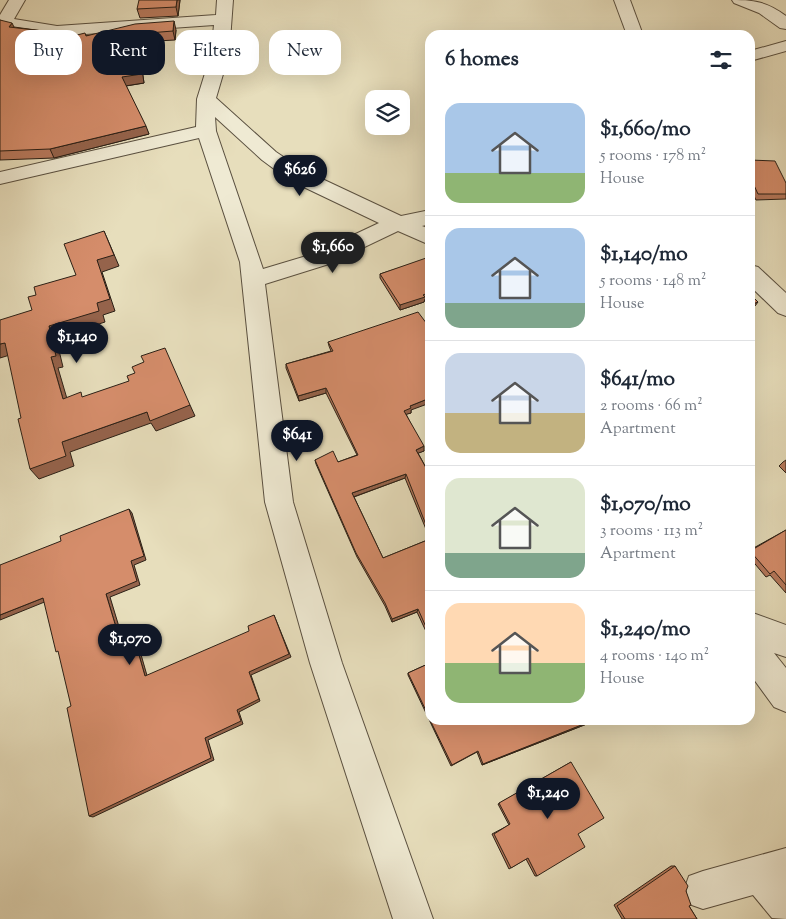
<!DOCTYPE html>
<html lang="en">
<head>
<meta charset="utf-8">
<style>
  body { margin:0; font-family:"Sorts Mill Goudy",serif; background:#f2f2f3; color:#1f2937; height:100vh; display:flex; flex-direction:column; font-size:19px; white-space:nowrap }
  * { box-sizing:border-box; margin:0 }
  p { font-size:16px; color:#747a83 }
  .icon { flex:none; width:28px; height:28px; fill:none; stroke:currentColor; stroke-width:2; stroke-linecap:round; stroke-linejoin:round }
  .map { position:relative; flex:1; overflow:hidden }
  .details { position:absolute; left:425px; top:30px; width:330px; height:695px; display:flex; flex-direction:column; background:#fff; border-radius:15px; box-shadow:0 5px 20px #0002 }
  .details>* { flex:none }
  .guide { position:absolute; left:15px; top:30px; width:335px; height:45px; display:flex; gap:10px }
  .tools { position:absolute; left:365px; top:90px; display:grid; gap:10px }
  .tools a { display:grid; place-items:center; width:45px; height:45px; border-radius:10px; background:#fff; box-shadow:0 5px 20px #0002; font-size:25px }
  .price { position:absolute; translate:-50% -42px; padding:0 11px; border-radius:18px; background:#111827; color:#fff; font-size:16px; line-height:32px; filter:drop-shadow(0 1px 2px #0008) }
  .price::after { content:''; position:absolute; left:50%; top:30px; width:15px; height:11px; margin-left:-8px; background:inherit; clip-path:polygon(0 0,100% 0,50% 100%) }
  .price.on { background:#222; color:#fff }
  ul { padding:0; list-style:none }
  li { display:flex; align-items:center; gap:15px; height:125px; padding:0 20px }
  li+li { border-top:1px solid #e0e1e3 }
  li span { display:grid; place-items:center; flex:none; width:140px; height:100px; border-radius:15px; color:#555 }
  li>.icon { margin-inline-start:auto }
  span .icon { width:60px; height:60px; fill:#fffc; stroke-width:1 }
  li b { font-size:21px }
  h2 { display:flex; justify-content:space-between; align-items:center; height:60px; padding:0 20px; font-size:21px }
  .tag { padding:0 18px; border-radius:15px; background:#fff; box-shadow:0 5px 20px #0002; font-size:18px; line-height:45px }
  .tag.on { background:#111827; color:#fff }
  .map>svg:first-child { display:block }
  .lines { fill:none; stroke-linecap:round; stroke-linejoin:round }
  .street-casing { stroke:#5a5040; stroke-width:2 }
  .street { fill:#efead3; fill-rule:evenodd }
  .wall { fill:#b7795c; stroke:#2b2016; fill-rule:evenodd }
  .shaded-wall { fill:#95634b; stroke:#2b2016 }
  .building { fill:#d58d6b; stroke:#2b2016 }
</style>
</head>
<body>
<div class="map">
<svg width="786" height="919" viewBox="0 0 786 919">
  <rect width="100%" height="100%" fill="#e7debc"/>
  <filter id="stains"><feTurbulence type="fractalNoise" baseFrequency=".004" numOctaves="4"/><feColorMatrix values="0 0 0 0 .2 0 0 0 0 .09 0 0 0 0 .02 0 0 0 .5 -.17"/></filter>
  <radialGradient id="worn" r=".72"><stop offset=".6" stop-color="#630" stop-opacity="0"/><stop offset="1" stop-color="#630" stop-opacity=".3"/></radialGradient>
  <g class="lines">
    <g class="street-casing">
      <g id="street">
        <path d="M9,0h16l-11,19 43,7 159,-11 1,-15h16l-4,54 -13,44 60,54 27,18 98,46 29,-6v14l-8,2 8,3v16l-32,-14 -69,33 -64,20 28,218 49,161 91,256h-40l-83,-256 -45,-161 -25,-240 -41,-124 -199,46v-12l196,-45 1,-28 14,-45 3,-29 -157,11 -57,-9v-12zM215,117l47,43 27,20 90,43 -66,31 -50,15 -47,-138z"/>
        <path d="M614,0h16l13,35h-16z"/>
        <path d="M732,0c23,0 35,2 54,16v13l-6,-1 -21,-15 -25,-10z"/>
        <path d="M786,41v10l-36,10v-10z"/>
        <path d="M750,265l8,2 28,26v23l-8,-3 -28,-27z"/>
        <path d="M750,612l36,13v32l-12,-4 12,15v44l-12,-5 -24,-33z"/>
        <path d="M786,848v71l-14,-1 -19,-23 -50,14 -14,-5 -5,-14 5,-14 14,-5z"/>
      </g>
    </g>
    <use href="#street" class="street"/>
  </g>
  <g class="wall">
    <path d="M180,0l-2,16 -38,2 -3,-9z"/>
    <path d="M0,20l14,7 29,4 1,4 23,2 109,-7 -1,10 -37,2 6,41 -18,3 23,48 -95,24 -54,2z"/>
    <path d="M750,160l36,23v16l-30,1 -6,-12z"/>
    <path d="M430,258v39l-5,2 -1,3 -24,8 -20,-32v-4z"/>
    <path d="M328,342l83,68v3l-5,1 18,37 -6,2 12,22v165l-13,-28 -25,10 -7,-16 -28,-49 -41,-93 -1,-4 23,2 19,-7 -31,-62 -27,8 -13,-33v-4l45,-13 -2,-5zM405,478l25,61 -47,19 -29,-61z"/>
    <path d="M786,460v13l-7,-7 4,-4z"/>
    <path d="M786,530v63l-16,-18 -4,2 -16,-19v-8z"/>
    <path d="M430,663v57h167l-115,45 -5,-13 -26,14 -43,-91v-2z"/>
    <path d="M571,762l-34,114h-2l-9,-17 -17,10 -17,-35 17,-9 -11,-21z"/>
    <path d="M671,866h4l11,25 3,15 8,13h-75l-8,-14z"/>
  </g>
  <g class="shaded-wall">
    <path d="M177,0h3l-2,16 -2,-9z"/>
    <path d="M174,21l2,9 -1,10 -2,-9z"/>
    <path d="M12,23l4,8 -7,-4z"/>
    <path d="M136,34l2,8 6,41 -19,3 -3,-9z"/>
    <path d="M146,126l3,8 -95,24 -4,-9z"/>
    <path d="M104,231l15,35 -17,6 13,39 -12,4 2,7 -49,16 7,29 -5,1 12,41 -7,-10 -12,-42 -2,-31 48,-23v-43z"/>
    <path d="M430,292v5l-5,2 -1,3 -24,8v-5z"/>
    <path d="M758,302l-3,4 -5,3v-4z"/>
    <path d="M5,343l8,11 -13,4v-14z"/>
    <path d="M326,388v5l-27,8 -1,-5z"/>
    <path d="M430,398v5l-19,7v3l-7,2v-4l6,-5z"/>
    <path d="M190,405l5,11 -39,15 -5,-8 -81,29 4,14 -35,13 -9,-10 32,-27 85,-30z"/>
    <path d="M424,446v5l-8,3v-4z"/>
    <path d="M406,474l-1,4 -52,19 -1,-4z"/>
    <path d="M129,509l3,4 14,47 -12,5 6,20 -30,12 16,53 -4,-3 -16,-53 25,-33z"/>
    <path d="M43,598l4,3 -47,19v-5z"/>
    <path d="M418,609l-1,3 -25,10v-3z"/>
    <path d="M274,615l17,42 -40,18 9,26 -21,11 4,12 -35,16 6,20 -121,57 -4,-1 116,-78 32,-28 12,-38z"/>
    <path d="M135,641l3,3 10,35 -3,-3z"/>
    <path d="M594,720h3l-115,45 1,-1z"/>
  </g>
  <g class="building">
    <path d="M139,0h38l-1,7 -39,2z"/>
    <path d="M0,20l12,3 -3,4 34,4v4l22,-2v5l20,-5 1,3 49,-12 39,-3 -1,10 -37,3 6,40 -20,3 24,49 -96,23 -50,2z"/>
    <path d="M750,160l25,1 11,22v11h-28l-6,-13 -2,-6z"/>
    <path d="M104,231l10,24 -17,5 13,39 -13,4 2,8 -50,15 7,30 -5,1 12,42 18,-7 1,5 47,-16 -2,-5 8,-3 -3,-6 12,-5 -3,-6 24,-8 25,57 -40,16 -3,-9 -85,30 4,14 -36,13 -12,-50 3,-1 -16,-75 -5,1v-24l32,-10 -4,-13 8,-2 -2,-8 42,-12 -12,-31z"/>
    <path d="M429,257l1,35 -7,3 2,2 -25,8 -20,-31z"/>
    <path d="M750,294l8,8 -8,3z"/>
    <path d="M418,312l12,16v70l-20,8 1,2 -7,3 20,35 -8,4 14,25v60l-24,-61 -54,19 31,65 47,-19v97l-12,-27 -26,10 -7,-16 -29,-50 -41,-93 18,-9 5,11 20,-7 -32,-67 -28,8 -12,-32 47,-13 -5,-9z"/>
    <path d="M129,509l15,47 -13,5 6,20 -31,13 16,53 13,-6 10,35 104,-45 -1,-5 26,-11 15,39 -40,18 10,27 -22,11 4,11 -36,17 6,20 -122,58 -22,-108 4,-2 -13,-55 -2,1 -13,-54 -43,17v-50l61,-24 -1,-5z"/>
    <path d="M786,530v55l-12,-14 -4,3 -20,-23z"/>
    <path d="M430,663v56l-22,-46z"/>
    <path d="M430,720h164l-111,44 -5,-13 -26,14z"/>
    <path d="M571,762l33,56 -26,16 7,13 -48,29 -9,-18 -17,10 -17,-34 16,-10 -11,-21z"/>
    <path d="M675,866l13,20 -2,5 5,14 -2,1 8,13h-72l-8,-13z"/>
  </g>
  <rect width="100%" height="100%" filter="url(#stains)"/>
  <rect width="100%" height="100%" fill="url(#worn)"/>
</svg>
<div class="tools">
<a><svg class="icon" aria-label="layers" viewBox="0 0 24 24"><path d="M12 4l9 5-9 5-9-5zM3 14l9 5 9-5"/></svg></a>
</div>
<b class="price" style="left:300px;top:197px">$626</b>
<b class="price on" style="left:333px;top:274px">$1,660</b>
<b class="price" style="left:77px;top:364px">$1,140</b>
<b class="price" style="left:297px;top:462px">$641</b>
<b class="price" style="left:130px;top:666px">$1,070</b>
<b class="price" style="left:548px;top:820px">$1,240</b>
<div class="guide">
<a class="tag">Buy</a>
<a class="tag on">Rent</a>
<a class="tag">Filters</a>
<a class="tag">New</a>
</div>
<section class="details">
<h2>6 homes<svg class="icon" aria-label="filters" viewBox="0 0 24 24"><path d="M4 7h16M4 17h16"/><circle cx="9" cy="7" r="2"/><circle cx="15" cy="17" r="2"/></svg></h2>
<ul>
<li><span style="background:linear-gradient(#a9c7e8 70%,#8fb573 0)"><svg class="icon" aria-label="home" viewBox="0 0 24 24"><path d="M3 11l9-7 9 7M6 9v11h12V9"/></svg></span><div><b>$1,660/mo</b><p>5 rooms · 178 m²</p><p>House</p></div></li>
<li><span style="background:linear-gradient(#a9c7e8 75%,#7fa58c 0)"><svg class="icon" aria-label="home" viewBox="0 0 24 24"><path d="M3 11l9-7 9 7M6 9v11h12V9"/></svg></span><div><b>$1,140/mo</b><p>5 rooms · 148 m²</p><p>House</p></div></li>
<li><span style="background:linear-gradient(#c9d6e8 60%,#c2b280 0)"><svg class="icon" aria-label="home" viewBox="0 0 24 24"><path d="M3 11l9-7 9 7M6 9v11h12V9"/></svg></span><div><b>$641/mo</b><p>2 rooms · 66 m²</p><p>Apartment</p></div></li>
<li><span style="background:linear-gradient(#dfe7d0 75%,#7fa58c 0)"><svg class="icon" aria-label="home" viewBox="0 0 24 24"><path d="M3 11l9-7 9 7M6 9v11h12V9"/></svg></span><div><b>$1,070/mo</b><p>3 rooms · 113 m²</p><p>Apartment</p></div></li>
<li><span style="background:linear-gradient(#ffd9b3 60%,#8fb573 0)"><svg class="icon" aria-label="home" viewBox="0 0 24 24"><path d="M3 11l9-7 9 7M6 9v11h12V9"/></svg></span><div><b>$1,240/mo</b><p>4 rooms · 140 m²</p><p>House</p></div></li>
</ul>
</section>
</div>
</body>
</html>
